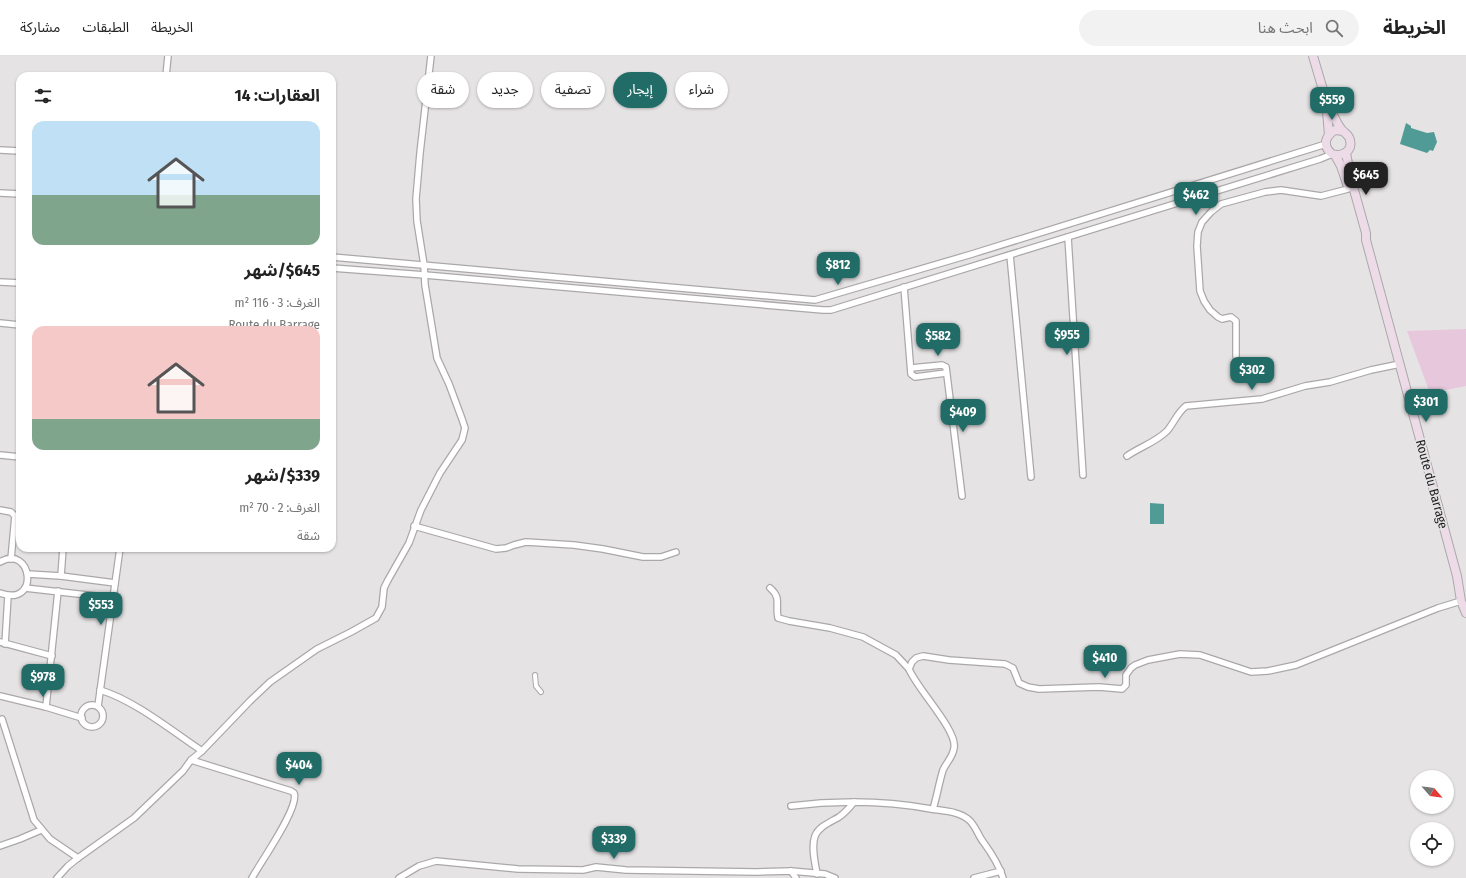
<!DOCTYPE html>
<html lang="ar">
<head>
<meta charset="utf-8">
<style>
  body { margin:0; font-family:"Fira Sans Condensed","Noto Sans Arabic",sans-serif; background:#f2f2f2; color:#222; direction:rtl; height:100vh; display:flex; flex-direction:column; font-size:15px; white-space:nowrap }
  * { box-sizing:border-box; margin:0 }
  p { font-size:13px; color:#767676 }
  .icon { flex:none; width:22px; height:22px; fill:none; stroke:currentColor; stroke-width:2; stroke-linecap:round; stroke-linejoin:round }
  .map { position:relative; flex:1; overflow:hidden; direction:ltr }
  .panel { position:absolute; left:16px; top:16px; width:320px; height:480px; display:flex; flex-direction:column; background:#fff; border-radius:12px; box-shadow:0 1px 3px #0004; direction:rtl }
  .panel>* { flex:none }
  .banner { position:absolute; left:348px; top:16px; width:380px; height:36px; direction:rtl; display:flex; gap:8px }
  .needle { width:26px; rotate:118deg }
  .fabs { position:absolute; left:1410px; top:714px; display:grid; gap:8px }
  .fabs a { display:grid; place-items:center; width:44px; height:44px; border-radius:50%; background:#fff; box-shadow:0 1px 3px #0004; font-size:20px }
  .price { position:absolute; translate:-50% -34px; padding:0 9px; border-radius:8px; background:#226c67; color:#fff; font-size:13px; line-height:26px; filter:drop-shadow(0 1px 2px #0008) }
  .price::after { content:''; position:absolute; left:50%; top:24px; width:12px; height:9px; margin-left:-6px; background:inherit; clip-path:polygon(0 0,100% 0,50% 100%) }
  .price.active { background:#222; color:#fff }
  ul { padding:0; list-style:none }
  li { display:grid; align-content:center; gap:8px; height:212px; padding:0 16px }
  li span { display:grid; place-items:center; height:124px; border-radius:12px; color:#555 }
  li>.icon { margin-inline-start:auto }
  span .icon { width:72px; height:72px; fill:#fffc; stroke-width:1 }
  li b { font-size:17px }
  h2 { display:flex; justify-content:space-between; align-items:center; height:48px; padding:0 16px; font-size:17px }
  .chip { padding:0 14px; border-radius:18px; background:#fff; box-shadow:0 1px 3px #0004; font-size:14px; line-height:36px }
  .chip.active { background:#226c67; color:#fff }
  header { display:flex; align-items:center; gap:24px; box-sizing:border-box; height:56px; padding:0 20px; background:#fff; border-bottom:1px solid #e0e0e0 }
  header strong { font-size:19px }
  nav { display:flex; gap:22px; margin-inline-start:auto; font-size:14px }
  .search { width:280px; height:36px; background:#f2f2f2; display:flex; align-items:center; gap:10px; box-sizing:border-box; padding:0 14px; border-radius:22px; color:#767676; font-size:15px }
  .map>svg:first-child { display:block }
  .green { fill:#e6c7dc }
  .water { fill:#509b95 }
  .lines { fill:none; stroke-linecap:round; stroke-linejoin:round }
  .pedestrian-casing { stroke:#aba8aa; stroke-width:6 }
  .minor-casing { stroke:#aba8aa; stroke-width:8 }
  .secondary-casing { stroke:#aba8aa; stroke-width:10 }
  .pedestrian { stroke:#fff; stroke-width:4 }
  .minor { stroke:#fff; stroke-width:5.5 }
  .secondary { stroke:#eddbe8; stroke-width:8 }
  .labels { text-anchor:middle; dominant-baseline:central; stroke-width:3.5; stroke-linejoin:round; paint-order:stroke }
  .street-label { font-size:13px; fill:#1e1d1e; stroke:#e6e3e5 }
</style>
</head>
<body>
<header>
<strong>الخريطة</strong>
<div class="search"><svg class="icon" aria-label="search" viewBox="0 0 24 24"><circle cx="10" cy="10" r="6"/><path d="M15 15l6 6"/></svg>ابحث هنا</div>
<nav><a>الخريطة</a><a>الطبقات</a><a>مشاركة</a></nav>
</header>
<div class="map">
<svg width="1466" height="822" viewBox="0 0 1466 822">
  <rect width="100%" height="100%" fill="#e6e3e5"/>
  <path class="green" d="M1466,273v57l-36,7 -23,-62z"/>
  <g class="water">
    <path d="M1406,67l5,3v2l16,5 7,-1 3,10 -4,9 -3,-1 -3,3 -27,-9z"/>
    <path d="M1150,447l14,1v20h-14z"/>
  </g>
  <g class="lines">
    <g class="pedestrian-casing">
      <path id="pedestrian" d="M535,619l1,11 5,6"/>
    </g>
    <g class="minor-casing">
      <g id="minor">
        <path d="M166,20l2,-20"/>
        <path d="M0,94l20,1"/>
        <path d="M0,137l20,1"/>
        <path d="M1068,181l15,238"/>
        <path d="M1010,199l21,222"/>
        <path d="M332,201l483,43 157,-46 354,-110"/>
        <path d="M332,212l93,7 398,35h8l489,-151 12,-5"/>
        <path d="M0,226l20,1"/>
        <path d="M904,231l7,87 4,3 31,-4"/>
        <path d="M0,267l20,2"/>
        <path d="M1236,300v-35l-5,-4 -9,2 -4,-2 -8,-7 -6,-9 -4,-10 -3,-45 1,-14 4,-10 9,-10 10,-8 44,-12 16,-2 40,6 27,-7"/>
        <path d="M911,312l31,-3 4,2 16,129"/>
        <path d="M0,399l20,2"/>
        <path d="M1127,400c13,-9 29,-14 40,-25 7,-8 10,-18 19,-25l76,-7 43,-13 25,-4 41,-12 29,-6"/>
        <path d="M0,454l11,2 4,4 -4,43"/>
        <path d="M414,470l82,23 10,-1 8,-3 12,-3 48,3 29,4 40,8h18l15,-5"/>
        <path d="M0,506c32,-19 41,46 0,31"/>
        <path d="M28,518l33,2 54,7"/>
        <path d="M61,520l2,-28"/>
        <path d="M25,532l89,10"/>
        <path d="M770,532c12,10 5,17 8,30l11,3 41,7 33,9 33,18 13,14"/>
        <path d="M0,586l52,14"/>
        <path d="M5,588l3,-48"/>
        <path d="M100,634c34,10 72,41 102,61"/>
        <path d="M0,640l46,11 36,11"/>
        <circle cx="92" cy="660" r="11"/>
        <path d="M98,650l22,-158"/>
        <path d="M46,651l12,-116"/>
        <path d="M2,663l32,101 16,19 28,19"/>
        <path d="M191,704l100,31 3,2c6,14 -34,70 -42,85"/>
        <path d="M791,750l30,-3 33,-1"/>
        <path d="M933,753c4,-13 6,-26 10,-39 3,-7 10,-13 11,-22 4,-17 -37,-59 -45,-79l3,-7 4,-4 7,-2 26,4 56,4 8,4 6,15 9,4 11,2 60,-2 23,2 4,-4v-10l5,-7 4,-3 13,-5 32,-6 20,1 51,17 17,-1 28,-6 142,-57 23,-7"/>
        <path d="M0,790l20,-7 21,-9"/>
        <path d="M791,815l5,7"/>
        <path d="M817,818c-2,-11 -6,-27 -2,-38 4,-10 16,-14 24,-19 6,-4 11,-10 15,-15 27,0 50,2 77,7 12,2 28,2 38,11 7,6 9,16 15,23 8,11 15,22 19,35"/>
        <path d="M57,822l11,-12 10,-8 56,-40 49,-47 8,-11 11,-9 48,-50 20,-19 47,-33 34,-17 25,-14 6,-11 2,-19 4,-8 21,-37 12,-33 19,-37 22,-33 3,-12 -3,-9 -13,-35 -12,-26 -12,-73 -1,-20 -7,-44 -1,-22 4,-46 11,-97"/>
        <path d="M399,822l20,-12 17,-5 82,8 65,1 13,-3 30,3 130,2 35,-1 34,3 10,4"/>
        <path d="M974,822l27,-7"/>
      </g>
    </g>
    <g class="secondary-casing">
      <g id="secondary">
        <path d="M1313,0l13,44 3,35"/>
        <path d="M1326,44c4,7 11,26 17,31 3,3 6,4 7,9 3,12 -9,17 -18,14 -10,-8 -7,-18 3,-24l8,1"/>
        <path d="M1346,97l5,26 15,54v7l91,336 4,25 5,12"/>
        <path d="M1335,99l6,11 6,18"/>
      </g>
    </g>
    <use href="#pedestrian" class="pedestrian"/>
    <use href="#minor" class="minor"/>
    <use href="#secondary" class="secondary"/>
  </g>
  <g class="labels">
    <g class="street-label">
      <text transform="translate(1432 428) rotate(75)">Route du Barrage</text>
    </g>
  </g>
</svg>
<div class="fabs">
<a><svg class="needle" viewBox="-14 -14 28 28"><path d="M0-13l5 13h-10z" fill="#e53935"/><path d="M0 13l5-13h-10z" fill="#767676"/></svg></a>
<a><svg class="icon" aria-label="locate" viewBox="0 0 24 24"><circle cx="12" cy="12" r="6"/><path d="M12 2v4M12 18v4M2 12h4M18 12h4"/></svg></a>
</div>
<b class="price" style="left:1332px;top:65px">$559</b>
<b class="price active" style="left:1366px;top:140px">$645</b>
<b class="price" style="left:1196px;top:160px">$462</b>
<b class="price" style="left:838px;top:230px">$812</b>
<b class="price" style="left:1067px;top:300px">$955</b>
<b class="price" style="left:938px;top:301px">$582</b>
<b class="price" style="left:1252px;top:335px">$302</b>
<b class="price" style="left:1426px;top:367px">$301</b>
<b class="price" style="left:963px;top:377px">$409</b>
<b class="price" style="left:101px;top:570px">$553</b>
<b class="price" style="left:1105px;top:623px">$410</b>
<b class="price" style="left:43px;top:642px">$978</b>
<b class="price" style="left:299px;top:730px">$404</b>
<b class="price" style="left:614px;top:804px">$339</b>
<div class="banner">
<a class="chip">شراء</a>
<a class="chip active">إيجار</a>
<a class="chip">تصفية</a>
<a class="chip">جديد</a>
<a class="chip">شقة</a>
</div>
<section class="panel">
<h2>العقارات: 14<svg class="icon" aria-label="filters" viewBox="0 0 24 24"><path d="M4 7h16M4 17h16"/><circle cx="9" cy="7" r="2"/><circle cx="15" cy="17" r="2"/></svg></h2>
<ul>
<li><span style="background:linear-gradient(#bfe0f5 60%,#7fa58c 0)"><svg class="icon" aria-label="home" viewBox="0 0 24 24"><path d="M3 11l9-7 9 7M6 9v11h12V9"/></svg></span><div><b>$645/شهر</b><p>الغرف: 3 · 116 m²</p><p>Route du Barrage</p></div></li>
<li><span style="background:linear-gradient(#f6c9c9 75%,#7fa58c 0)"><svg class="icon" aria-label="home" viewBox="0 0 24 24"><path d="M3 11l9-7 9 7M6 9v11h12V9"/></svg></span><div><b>$339/شهر</b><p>الغرف: 2 · 70 m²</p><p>شقة</p></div></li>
</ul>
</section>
</div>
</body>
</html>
